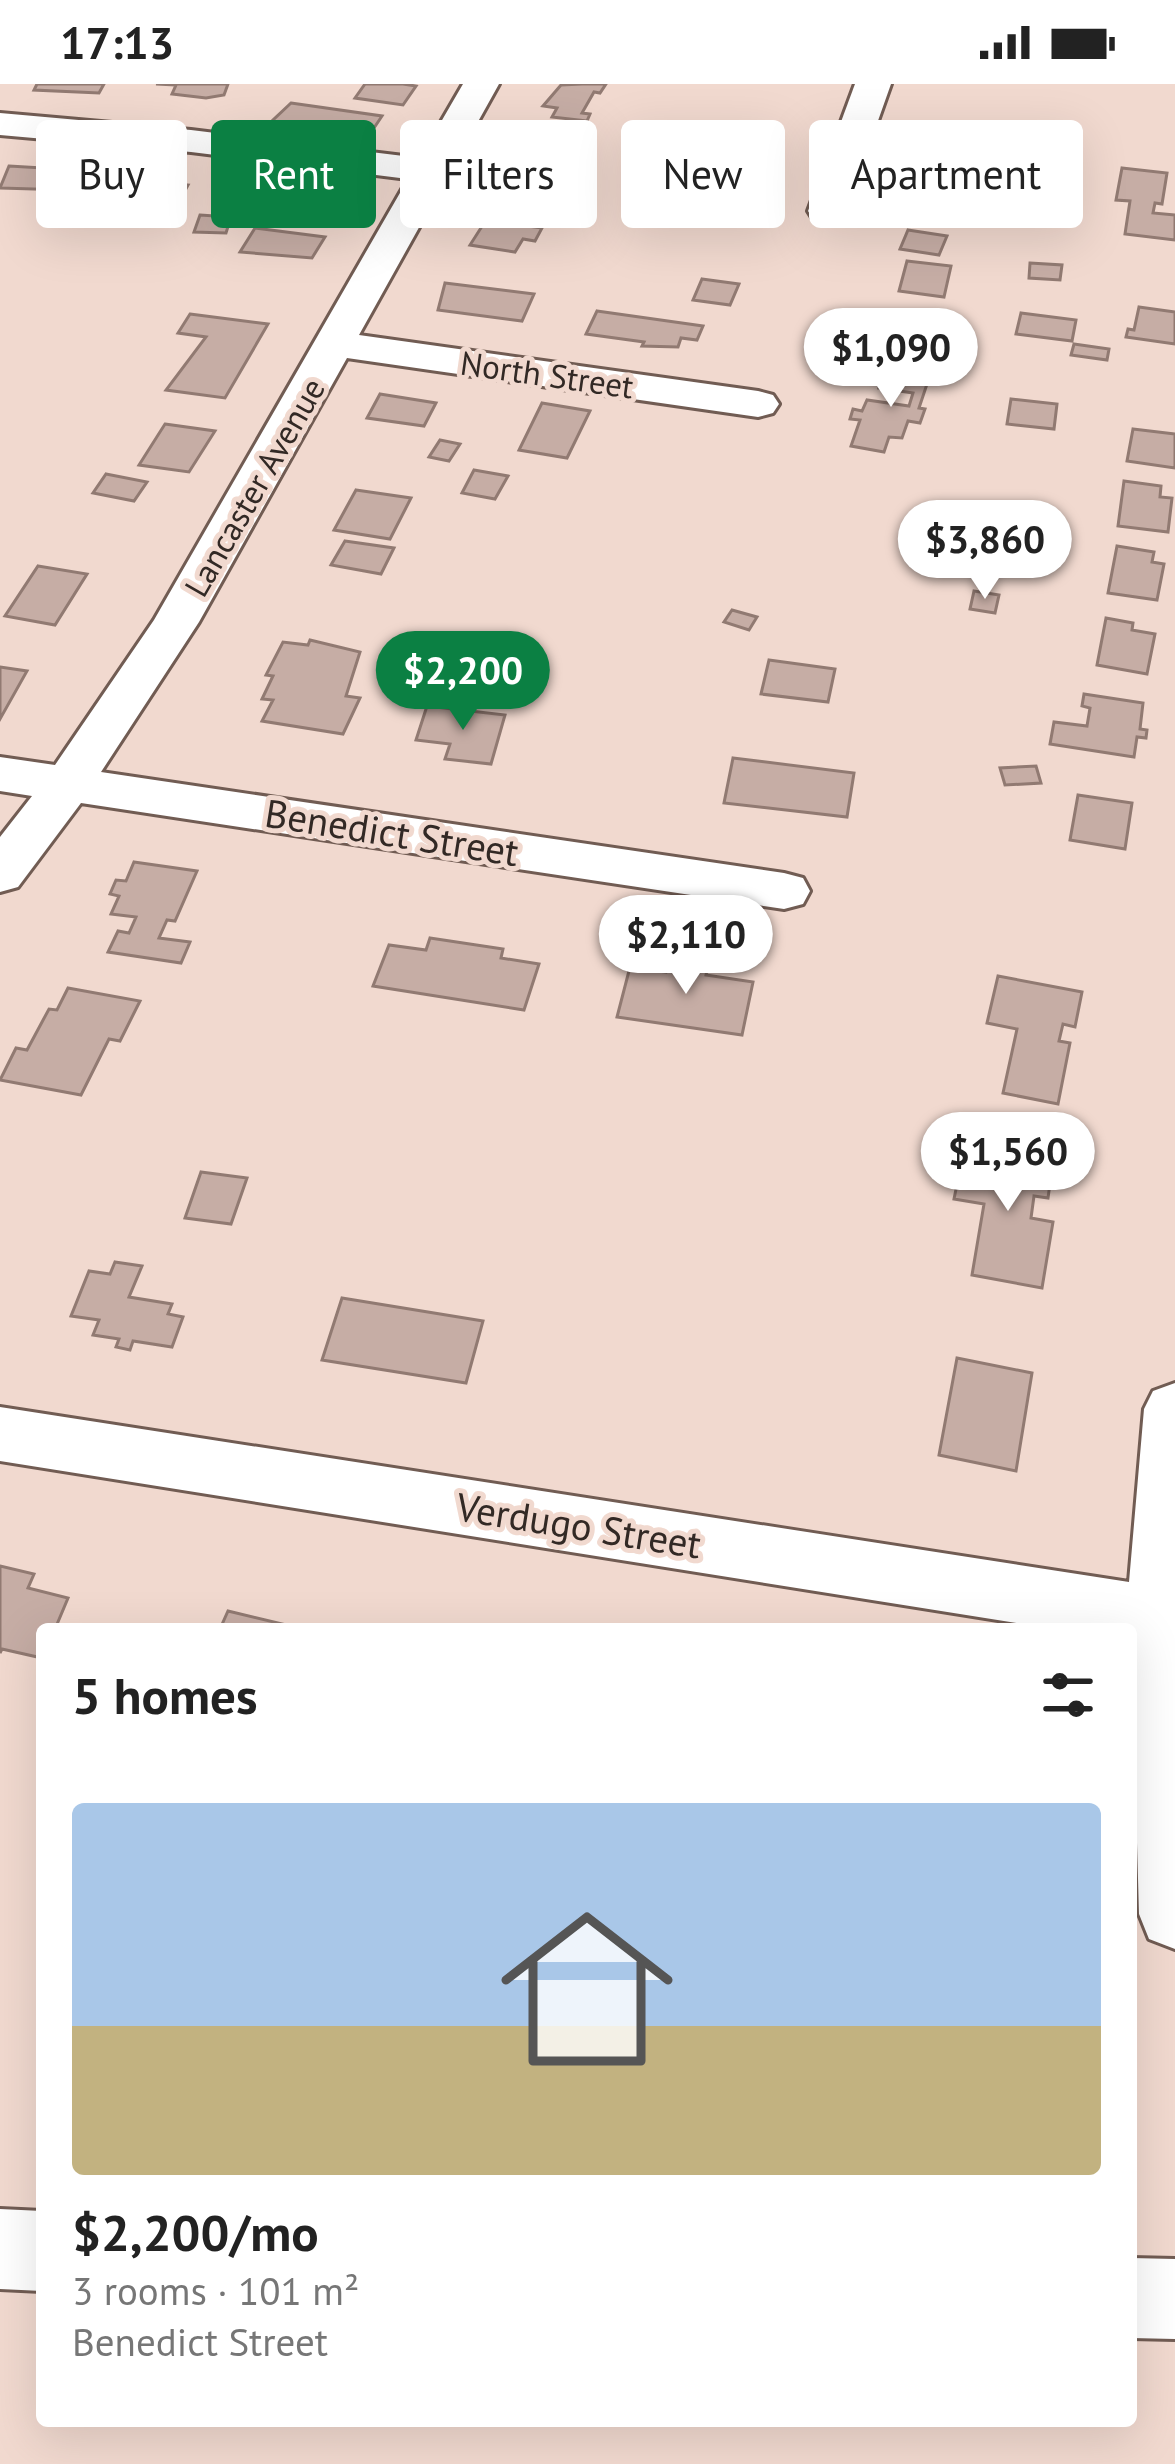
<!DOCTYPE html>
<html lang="en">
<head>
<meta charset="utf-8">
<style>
  body { margin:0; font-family:"PT Sans",sans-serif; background:#f6f6f6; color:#222; height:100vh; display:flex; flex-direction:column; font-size:45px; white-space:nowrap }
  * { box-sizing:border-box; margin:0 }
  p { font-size:39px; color:#767676 }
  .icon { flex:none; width:66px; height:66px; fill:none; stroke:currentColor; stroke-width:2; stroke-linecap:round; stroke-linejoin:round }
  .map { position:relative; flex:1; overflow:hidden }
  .drawer { position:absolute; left:36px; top:1539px; width:1101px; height:804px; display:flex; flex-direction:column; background:#fff; border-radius:12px; box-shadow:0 12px 48px #0002 }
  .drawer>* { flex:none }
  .banner { position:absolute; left:36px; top:36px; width:1104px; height:108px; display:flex; gap:24px }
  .price { position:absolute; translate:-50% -102px; padding:0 27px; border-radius:42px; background:#fff; color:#222; font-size:39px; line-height:78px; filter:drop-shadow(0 3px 6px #0008) }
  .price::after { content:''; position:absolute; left:50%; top:72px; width:36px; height:27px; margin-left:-18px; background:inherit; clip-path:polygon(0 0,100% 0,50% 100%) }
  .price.active { background:#0b8043; color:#fff }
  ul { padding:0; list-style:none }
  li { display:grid; align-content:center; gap:24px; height:636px; padding:0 36px }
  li+li { border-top:3px solid #e0e0e0 }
  li span { display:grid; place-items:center; height:372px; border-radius:12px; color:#555 }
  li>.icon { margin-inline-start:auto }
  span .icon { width:216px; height:216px; fill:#fffc; stroke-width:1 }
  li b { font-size:51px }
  h2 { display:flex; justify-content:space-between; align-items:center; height:144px; padding:0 36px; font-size:51px }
  .tag { padding:0 42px; border-radius:12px; background:#fff; box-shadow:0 12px 48px #0002; font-size:42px; line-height:108px }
  .tag.active { background:#0b8043; color:#fff }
  .status { display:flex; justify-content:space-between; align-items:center; height:84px; padding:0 60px; background:#fff; direction:ltr }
  .status svg { height:33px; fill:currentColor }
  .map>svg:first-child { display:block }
  .building { fill:#c6ada5; stroke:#917a72; stroke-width:3 }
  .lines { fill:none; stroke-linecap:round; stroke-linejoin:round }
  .minor-casing { stroke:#715c53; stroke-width:6 }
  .minor { fill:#fff; fill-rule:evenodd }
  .labels { text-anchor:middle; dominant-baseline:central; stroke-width:10; stroke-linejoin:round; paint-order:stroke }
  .far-street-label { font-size:33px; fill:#322925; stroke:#f1d9cf }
  .street-label { font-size:39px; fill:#322925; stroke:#f1d9cf }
</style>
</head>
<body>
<div class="status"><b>17:13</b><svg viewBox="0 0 49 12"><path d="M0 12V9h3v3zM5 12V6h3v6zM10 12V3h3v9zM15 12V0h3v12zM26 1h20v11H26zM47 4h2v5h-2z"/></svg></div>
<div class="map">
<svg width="1175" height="2380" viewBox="0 0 1175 2380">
  <rect width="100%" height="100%" fill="#f1d9cf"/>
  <g class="building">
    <path d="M37,0h67l-5,9 -65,-3z"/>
    <path d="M156,0h72l-4,11 -18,3 -34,-4 4,-9z"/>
    <path d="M365,0h38l13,2 -13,19 -48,-7z"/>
    <path d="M582,0h24l-6,9 -6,-1 -12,21 8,1 -3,7 -35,-4 5,-9 -14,-2 18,-21z"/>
    <path d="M291,19l91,13 -12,18 -98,-13z"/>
    <path d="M952,46l52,6 -5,20 22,3 -3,12 -76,-9z"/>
    <path d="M558,60l33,4 -4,10 -22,-3 -12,26 -43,-5 13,-27 31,4z"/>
    <path d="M9,82l69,4 -11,20 -67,-2z"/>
    <path d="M1122,84l45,5 -5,31 -7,-1 -2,10 22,2v25l-50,-6 5,-33 -14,-1z"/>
    <path d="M143,97l45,4 -14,26 -45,-4 2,-3 -38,1 9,-17 34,6z"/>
    <path d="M932,99l40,5 -10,30 -41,-6z"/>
    <path d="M263,103l86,10 -13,23 -74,-8 9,-14 -14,-1z"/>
    <path d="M200,131l31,2 -5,16 -32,-1z"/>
    <path d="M486,136l56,8 -7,13 -12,-2 -8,13 -45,-7z"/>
    <path d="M255,144l70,9 -13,21 -72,-6z"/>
    <path d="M908,146l39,6 -8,19 -39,-6z"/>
    <path d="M907,177l44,5 -7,31 -45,-6z"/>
    <path d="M1030,179l32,2 -2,15 -31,-2z"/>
    <path d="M702,195l37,5 -9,21 -37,-5z"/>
    <path d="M445,199l89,11 -12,27 -84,-11z"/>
    <path d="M1139,223l36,5v32l-49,-7 2,-8 6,1z"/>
    <path d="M597,227l106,15 -6,14 -16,-2 -3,9 -36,-1 2,-4 -58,-8z"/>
    <path d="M1021,229l55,7 -4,21 -56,-7z"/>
    <path d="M190,230l78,10 -43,74 -59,-8 40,-53 -28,-4z"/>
    <path d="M1074,260l35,5 -2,11 -36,-5z"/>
    <path d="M887,282l44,6 -12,36 6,1 -5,14 -12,-2 -6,17 -13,-1 -5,15 -33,-6 9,-26 -10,-1 3,-10 9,2 5,-11 42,6 4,-13 -34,-5z"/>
    <path d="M380,310l56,9 -12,23 -57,-8z"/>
    <path d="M1011,315l46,5 -3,25 -47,-5z"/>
    <path d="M542,319l48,8 -23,47 -48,-8z"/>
    <path d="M165,340l50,7 -26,41 -50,-7z"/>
    <path d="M1133,345l42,5v34l-48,-7z"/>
    <path d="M440,356l20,4 -11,17 -20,-4z"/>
    <path d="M474,386l34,6 -13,23 -33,-6z"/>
    <path d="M106,390l41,8 -13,19 -41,-8z"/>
    <path d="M1124,397l37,5 -1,11 12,1 -4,34 -50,-6z"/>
    <path d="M356,406l55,8 -21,41 -56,-9z"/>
    <path d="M345,457l49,7 -13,26 -50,-9z"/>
    <path d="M1117,462l37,6 -2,10 12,2 -7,36 -49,-7z"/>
    <path d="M38,482l49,8 -32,51 -50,-9z"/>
    <path d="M974,507l25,4 -4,18 -25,-4z"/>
    <path d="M732,526l25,7 -8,13 -25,-8z"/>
    <path d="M1106,534l27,5 -1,7 23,4 -8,40 -50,-9z"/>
    <path d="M310,556l50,12 -14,44 14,2 -17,36 -81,-13 11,-21 -11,-1 11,-23 -7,-1 17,-33 25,3z"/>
    <path d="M769,576l66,9 -7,33 -67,-8z"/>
    <path d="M0,583l27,4 -27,48z"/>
    <path d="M1084,610l59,9 -3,26 7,1 -1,8 -9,-1 -3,20 -84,-13 4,-22 33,4 3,-18 -8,-2z"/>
    <path d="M427,622l78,9 -14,49 -46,-5 5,-15 -34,-4z"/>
    <path d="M733,674l121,15 -7,44 -123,-14z"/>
    <path d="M1036,682l5,17 -36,2 -5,-17z"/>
    <path d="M1078,711l54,8 -7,46 -55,-9z"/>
    <path d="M134,778l63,9 -22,50 -8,-1 -8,18 31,4 -9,21 -73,-11 10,-21 11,2 7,-16 -25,-3 8,-18 -9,-2 6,-14 10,1z"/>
    <path d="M430,854l73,11 -2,9 38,6 -15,46 -151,-24 16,-41 37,5z"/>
    <path d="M670,871l39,6 -3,14 47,7 -11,53 -125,-18 13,-50 36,5z"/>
    <path d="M998,892l84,16 -7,35 -12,-3 -4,17 11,2 -12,61 -55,-11 14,-64 -30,-6z"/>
    <path d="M68,904l72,13 -20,40 -11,-2 -28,56 -81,-15 16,-32 11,2 22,-41 8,1z"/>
    <path d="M965,1062l88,16 -5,36 -14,-2 -3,22 22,4 -11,66 -70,-13 12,-71 -30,-5z"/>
    <path d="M201,1088l46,6 -16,46 -46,-6z"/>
    <path d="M115,1178l27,4 -13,31 43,7 -4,10 15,3 -11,30 -39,-6 -3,9 -14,-3 3,-8 -26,-4 6,-15 -28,-4 18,-45 21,3z"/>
    <path d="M342,1214l141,23 -17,62 -144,-23z"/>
    <path d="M957,1274l75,15 -16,98 -77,-16z"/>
    <path d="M0,1482l34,8 -6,14 40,10 -13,31h-13v29l-40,-9 -2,4z"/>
    <path d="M228,1527l75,18h-83z"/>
  </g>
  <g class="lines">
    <g class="minor-casing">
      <g id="minor">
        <path d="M463,0h36l-140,251 399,56 15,4 6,9 -6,9 -15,4 -411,-59 -148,264 -98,150 683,101 19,5 7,13 -7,13 -19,5 -703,-106 -63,84 -18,5v-55l32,-41 -32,-5v-34l55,8 99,-145 254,-441 -217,-27 -191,-17v-22l191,17 229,28z"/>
        <path d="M855,0h36l-45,127 -5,8h-28l-5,-8z"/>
        <path d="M1175,1299v566l-26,-10 -10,-25 -8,-285h-77l-1054,-168v-54l1129,175 15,-173 9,-18z"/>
        <path d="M0,2125l42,2v80l-42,-2z"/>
        <path d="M1131,2174l44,1v80l-44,-1z"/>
      </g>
    </g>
    <use href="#minor" class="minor"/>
  </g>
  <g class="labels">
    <g class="far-street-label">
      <text transform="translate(547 290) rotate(8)">North Street</text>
      <text transform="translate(254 403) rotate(-60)">Lancaster Avenue</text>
    </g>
    <g class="street-label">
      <text transform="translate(392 748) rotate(9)">Benedict Street</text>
      <text transform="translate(579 1441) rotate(9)">Verdugo Street</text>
    </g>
  </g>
</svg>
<b class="price" style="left:891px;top:326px">$1,090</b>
<b class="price" style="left:985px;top:518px">$3,860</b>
<b class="price active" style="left:463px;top:649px">$2,200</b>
<b class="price" style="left:686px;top:913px">$2,110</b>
<b class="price" style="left:1008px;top:1130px">$1,560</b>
<div class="banner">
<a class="tag">Buy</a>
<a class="tag active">Rent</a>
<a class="tag">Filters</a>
<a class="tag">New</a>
<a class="tag">Apartment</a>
</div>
<section class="drawer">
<h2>5 homes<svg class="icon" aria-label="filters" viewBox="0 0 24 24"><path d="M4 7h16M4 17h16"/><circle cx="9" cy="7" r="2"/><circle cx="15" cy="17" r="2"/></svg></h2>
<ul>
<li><span style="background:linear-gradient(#a9c7e8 60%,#c2b280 0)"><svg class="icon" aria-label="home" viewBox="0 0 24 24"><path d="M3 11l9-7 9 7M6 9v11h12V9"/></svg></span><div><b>$2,200/mo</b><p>3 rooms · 101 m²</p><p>Benedict Street</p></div></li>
</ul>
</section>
</div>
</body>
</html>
